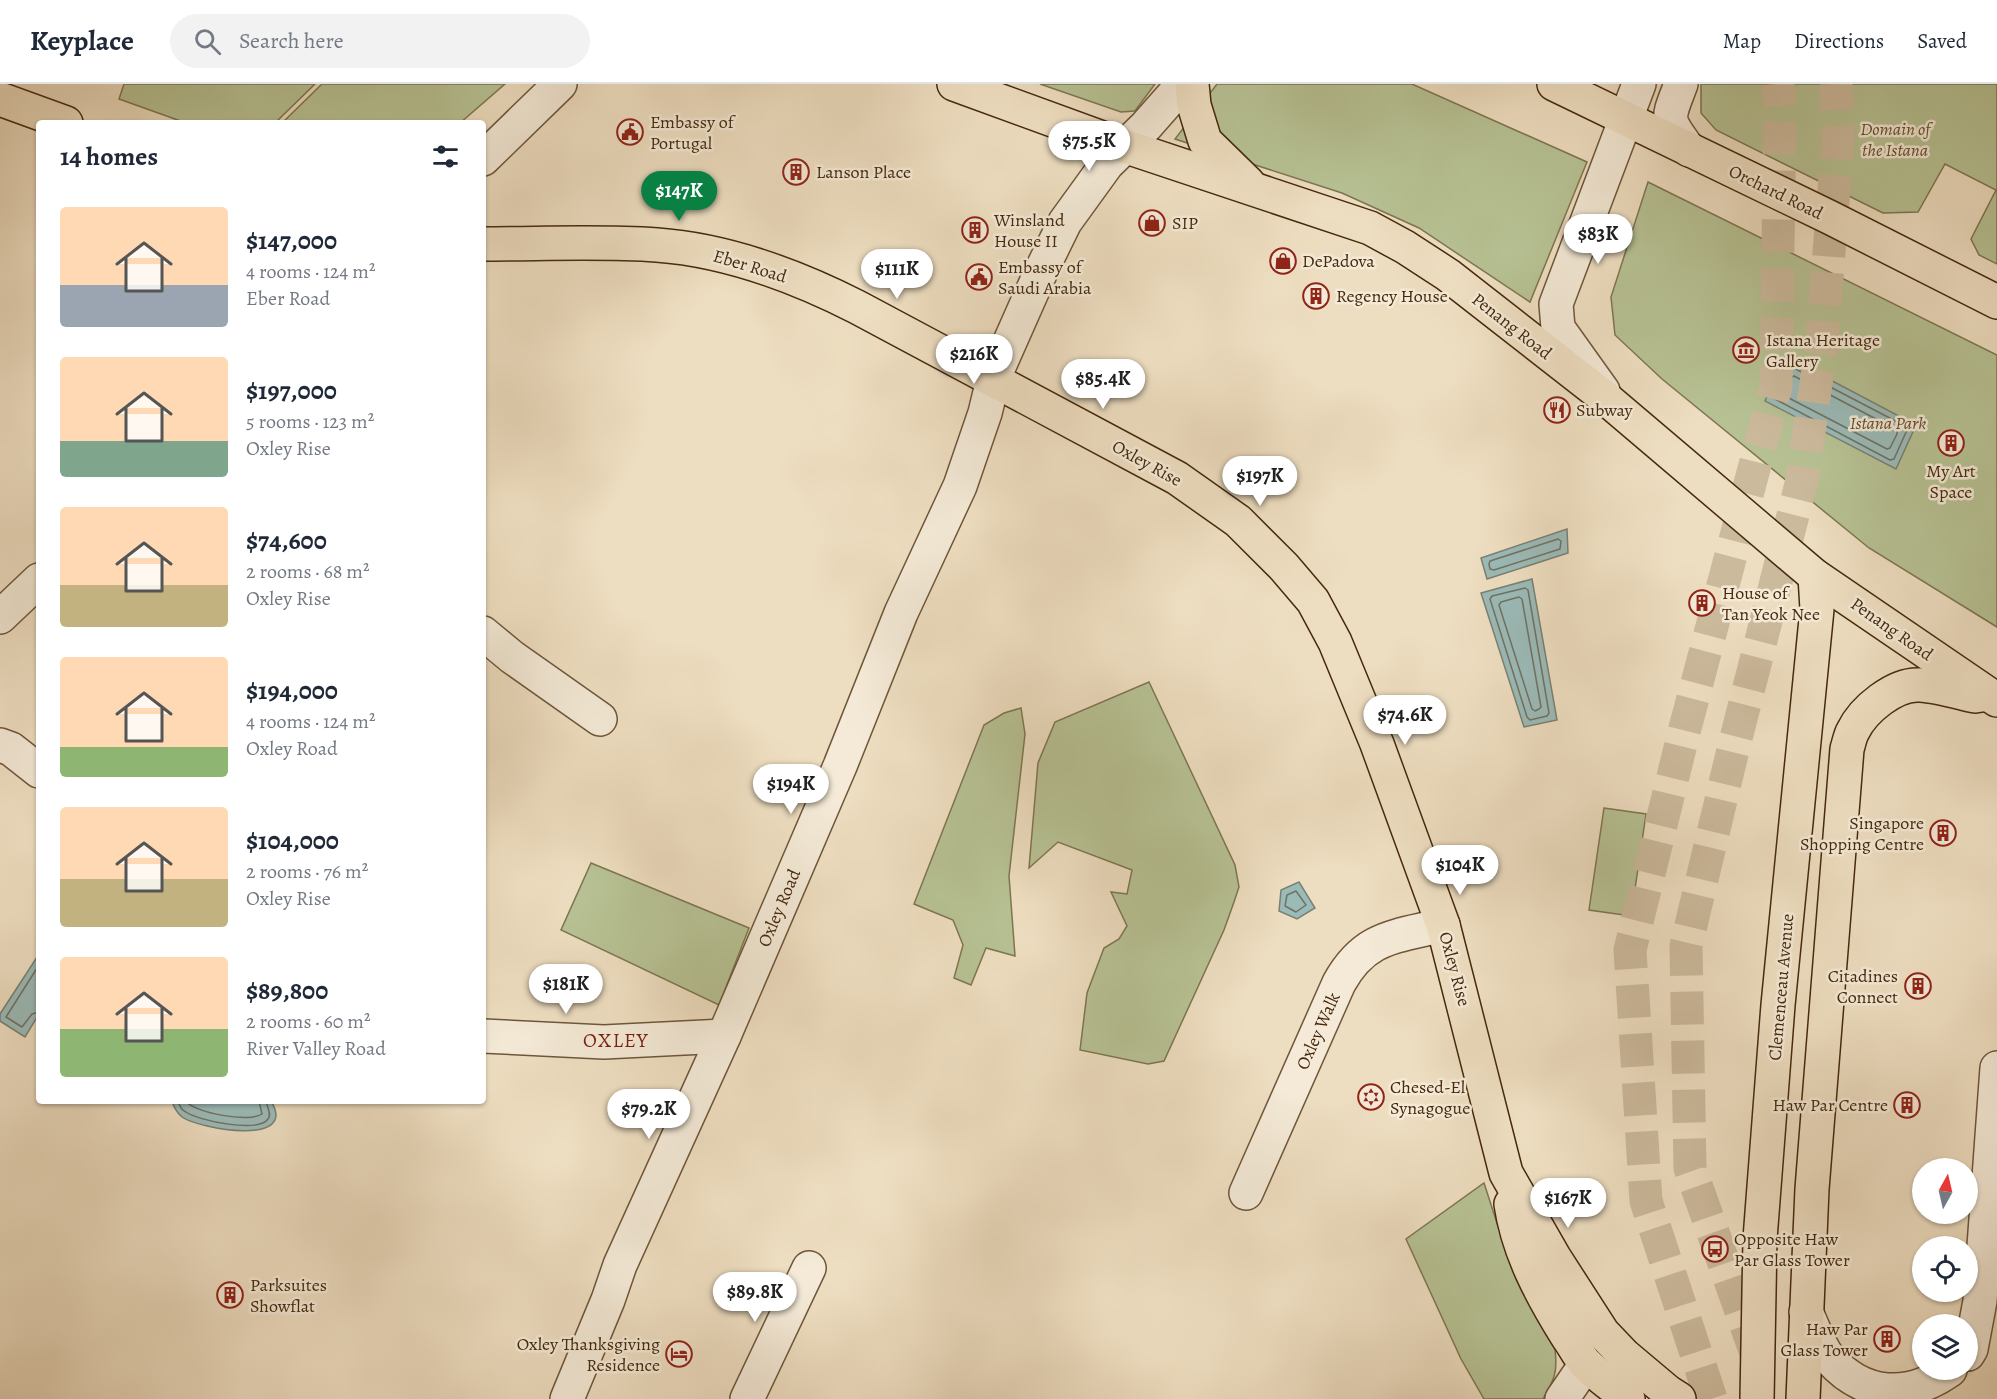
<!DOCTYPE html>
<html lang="en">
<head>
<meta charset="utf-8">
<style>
  body { margin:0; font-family:Alegreya,serif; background:#f2f2f3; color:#1f2937; height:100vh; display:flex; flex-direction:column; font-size:22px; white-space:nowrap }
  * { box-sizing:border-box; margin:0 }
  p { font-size:20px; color:#747a83 }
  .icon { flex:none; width:33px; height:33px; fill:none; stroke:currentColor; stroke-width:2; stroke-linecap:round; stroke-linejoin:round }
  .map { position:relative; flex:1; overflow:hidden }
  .details { position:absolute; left:36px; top:36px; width:450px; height:984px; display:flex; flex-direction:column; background:#fff; border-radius:6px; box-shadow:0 2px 4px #0004 }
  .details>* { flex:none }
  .needle { width:39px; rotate:8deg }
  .buttons { position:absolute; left:1912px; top:1074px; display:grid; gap:12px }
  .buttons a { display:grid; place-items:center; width:66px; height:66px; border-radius:50%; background:#fff; box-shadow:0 2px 4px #0004; font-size:30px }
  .price { position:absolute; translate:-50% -51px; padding:0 14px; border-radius:21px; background:#fff; color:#222; font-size:20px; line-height:39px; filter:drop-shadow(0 2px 3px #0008) }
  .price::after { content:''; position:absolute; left:50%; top:36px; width:18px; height:14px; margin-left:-9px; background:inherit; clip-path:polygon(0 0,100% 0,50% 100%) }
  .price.on { background:#0b8043; color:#fff }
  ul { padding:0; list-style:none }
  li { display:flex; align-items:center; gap:18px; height:150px; padding:0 24px }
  li span { display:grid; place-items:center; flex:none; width:168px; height:120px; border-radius:6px; color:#555 }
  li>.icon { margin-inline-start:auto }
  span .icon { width:72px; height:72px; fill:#fffc; stroke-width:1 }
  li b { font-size:26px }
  h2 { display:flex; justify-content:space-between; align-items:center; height:72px; padding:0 24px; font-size:26px }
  header { display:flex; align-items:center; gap:36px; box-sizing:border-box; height:84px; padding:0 30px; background:#fff; border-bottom:2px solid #e0e1e3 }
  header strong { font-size:28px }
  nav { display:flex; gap:33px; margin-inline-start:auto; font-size:21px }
  .search { width:420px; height:54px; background:#f2f2f3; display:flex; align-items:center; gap:15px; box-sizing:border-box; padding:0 21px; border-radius:33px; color:#747a83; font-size:22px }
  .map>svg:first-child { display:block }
  .green { fill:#b7c294; stroke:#7e7650; stroke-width:1.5 }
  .water { fill:#9bbbb9; stroke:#798174; stroke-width:1.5 }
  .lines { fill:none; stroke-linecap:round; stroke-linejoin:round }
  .shore { stroke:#707263; stroke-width:1.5 }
  .highway-tunnel { stroke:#ccba9d; stroke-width:33; stroke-dasharray:33 16; stroke-linecap:butt }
  .minor-casing { stroke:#6f563a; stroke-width:36 }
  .major-casing { stroke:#45290d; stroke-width:36 }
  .minor { stroke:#f4ead7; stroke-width:33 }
  .major { stroke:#eedec1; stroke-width:33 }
  .labels { text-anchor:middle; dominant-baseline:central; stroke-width:5; stroke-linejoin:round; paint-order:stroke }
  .poi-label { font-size:18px; fill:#45290d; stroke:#f4ead7; text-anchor:start }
  .park-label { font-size:18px; font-style:italic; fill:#624f2f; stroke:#f4ead7 }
  .street-label { font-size:18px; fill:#45290d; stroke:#f4ead7 }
  .neighbourhood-label { font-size:20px; letter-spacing:1.5px; fill:#7a1f14; stroke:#f4ead7 }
</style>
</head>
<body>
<header>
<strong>Keyplace</strong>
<div class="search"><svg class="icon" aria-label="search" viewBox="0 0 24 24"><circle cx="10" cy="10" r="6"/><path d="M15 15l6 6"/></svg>Search here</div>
<nav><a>Map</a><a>Directions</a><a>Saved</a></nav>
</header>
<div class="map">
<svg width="1997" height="1315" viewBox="0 0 1997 1315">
  <rect width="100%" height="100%" fill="#eedec1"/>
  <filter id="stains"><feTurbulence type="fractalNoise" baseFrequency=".00333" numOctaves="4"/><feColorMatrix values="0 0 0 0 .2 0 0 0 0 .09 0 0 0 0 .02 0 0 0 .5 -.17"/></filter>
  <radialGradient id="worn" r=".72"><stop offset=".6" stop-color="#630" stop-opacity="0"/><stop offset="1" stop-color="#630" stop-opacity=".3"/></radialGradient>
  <g class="green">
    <path d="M124,0h191l-40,39h-89l-67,-24z"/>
    <path d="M322,0h183l-45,39h-178z"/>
    <path d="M1040,0h115l-20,27 -14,1z"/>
    <path d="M1217,0h195l175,78 -57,140 -111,-74 -77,-35 -167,-54z"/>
    <path d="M1701,0h296v180l-18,-9 -8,-16 25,-49 -51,-26 -27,48 -35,1 -167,-83 -15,-17z"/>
    <path d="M1648,98l349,173v272l-128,-79 -207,-169 -47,-44 -4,-38z"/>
    <path d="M1149,598l86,183 4,22 -5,15 -10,28 -60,131 -16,3 -68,-14 7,-57 17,-45 15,-9 8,-13 -16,-34 16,2 5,-24 -74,-28 -29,26 9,-105 17,-41z"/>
    <path d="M1021,624l4,26 -16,142 6,80 -29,-8 -15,37 -17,-7 9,-33 -10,-25 -39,-16 70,-179 20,-12z"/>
    <path d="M1604,724l42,6 -15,102 -42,-6z"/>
    <path d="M591,779l158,65 -30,77 -158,-75z"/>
    <path d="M1484,1099l22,68 49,99c3,22 -1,30 -12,49h-59l-23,-40 -55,-120z"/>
  </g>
  <g class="water">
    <path d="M1785,272l131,69 -20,44 -131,-68z"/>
    <path d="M1567,445l1,24 -81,26 -6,-21z"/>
    <path d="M1532,495l25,141 -33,7 -43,-134z"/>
    <path d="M1299,798l16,26 -18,11 -18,-8 2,-21z"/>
    <path d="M39,870v60l-14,23 -25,-16v-7z"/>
    <path d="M172,1017h99c28,46 -72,28 -89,16 -6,-5 -8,-9 -10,-16z"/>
  </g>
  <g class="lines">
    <g class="shore">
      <path d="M1790,282l117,61v3l-13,29 -4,1 -115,-61 -1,-3 13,-28z"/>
      <path d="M1794,292l103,54v4l-7,14 -3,1 -102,-53 -1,-3 6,-15z"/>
      <path d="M1558,455l3,2 -1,8 -66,21 -4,-1 -1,-5 1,-3z"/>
      <path d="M1525,504l3,2 21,123 -2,3 -17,4 -3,-3 -37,-118 2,-3z"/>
      <path d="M1519,513l3,2 19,108 -2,2 -4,2 -3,-2 -33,-104 2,-3z"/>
      <path d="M1296,807l10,14 -10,7 -11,-6 2,-11z"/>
      <path d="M39,881l-33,52 16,10 10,-13 7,-2"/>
      <path d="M178,1017c2,5 3,9 8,11 13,9 72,21 82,7 4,-5 -1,-12 -2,-18"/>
      <path d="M186,1017c8,12 64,22 76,13l-3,-13"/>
    </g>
    <g class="highway-tunnel">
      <path d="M1757,1272l-67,-188 -4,-222 47,-196 69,-270 20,-138 16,-204 -2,-54"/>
      <path d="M1711,1315l-65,-198 -16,-251 55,-222 91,-342 4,-277 -2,-25"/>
    </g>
    <g class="minor-casing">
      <g id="minor">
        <path d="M1681,0c-14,37 -16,33 8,66"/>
        <path d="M483,75l77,-75"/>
        <path d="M1603,307l-45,-63 -2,-24 83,-220"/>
        <path d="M0,533l39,-37"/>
        <path d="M483,549l29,24 88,62"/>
        <path d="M0,661l11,4 28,22"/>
        <path d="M483,952l121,6 120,-6"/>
        <path d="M1246,1109l93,-210c26,-47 56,-46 104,-58"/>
        <path d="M1806,1228c7,14 13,34 23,46 35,40 80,41 121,12"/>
        <path d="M1968,1270l3,-5 9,-48 17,-233"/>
        <path d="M567,1315l41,-99 12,-35 104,-229 116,-270 61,-153 59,-127 25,-73 8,-33 50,-113 22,-45 42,-58 39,-38 37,-42"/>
        <path d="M747,1315l62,-131"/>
        <path d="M1562,1315l24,-35"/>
      </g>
    </g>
    <g class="major-casing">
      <g id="major">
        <path d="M954,0l170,62 246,82 35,19 43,28 155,121 212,180 182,124"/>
        <path d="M1192,0l2,21 11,36 43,42"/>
        <path d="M1554,0l275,133 168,85"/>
        <path d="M0,15l66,24"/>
        <path d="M483,160c58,0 117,-3 174,1 69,5 139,31 200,62l320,171 61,43 46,46 29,34 22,41 42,102 66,181 63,248 48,84 49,76 21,22 44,37 11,7"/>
        <path d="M1511,1120c7,48 31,92 56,132 6,8 11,19 18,27 13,13 29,24 43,36"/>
        <path d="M1757,1315l3,-160 18,-234 39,-396 -2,-33"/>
        <path d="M1803,1315l9,-210 35,-440c2,-6 3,-13 6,-18 10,-21 42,-48 67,-46 18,1 37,7 55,11l7,-1"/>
      </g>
    </g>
    <use href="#minor" class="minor"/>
    <use href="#major" class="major"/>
  </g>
  <defs>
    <g id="civic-ring" transform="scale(1.35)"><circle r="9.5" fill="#f4ead7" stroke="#8f2418" stroke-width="1.5"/><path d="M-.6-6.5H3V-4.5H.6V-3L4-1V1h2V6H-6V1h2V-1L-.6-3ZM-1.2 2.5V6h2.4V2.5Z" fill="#8f2418"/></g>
    <g id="building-ring" transform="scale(1.35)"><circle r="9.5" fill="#f4ead7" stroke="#8f2418" stroke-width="1.5"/><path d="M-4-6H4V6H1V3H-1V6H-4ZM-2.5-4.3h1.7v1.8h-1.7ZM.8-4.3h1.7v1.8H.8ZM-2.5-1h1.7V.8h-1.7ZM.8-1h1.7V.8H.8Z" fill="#8f2418"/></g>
    <g id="shop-ring" transform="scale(1.35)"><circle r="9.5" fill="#f4ead7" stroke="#8f2418" stroke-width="1.5"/><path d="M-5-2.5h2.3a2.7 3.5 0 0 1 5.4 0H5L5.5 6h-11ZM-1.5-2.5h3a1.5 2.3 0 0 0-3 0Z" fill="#8f2418"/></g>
    <g id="museum-ring" transform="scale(1.35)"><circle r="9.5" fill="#f4ead7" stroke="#8f2418" stroke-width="1.5"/><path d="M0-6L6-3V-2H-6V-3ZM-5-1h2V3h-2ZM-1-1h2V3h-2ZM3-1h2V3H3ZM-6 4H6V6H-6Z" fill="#8f2418"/></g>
    <g id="restaurant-ring" transform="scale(1.35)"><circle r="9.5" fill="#f4ead7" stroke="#8f2418" stroke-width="1.5"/><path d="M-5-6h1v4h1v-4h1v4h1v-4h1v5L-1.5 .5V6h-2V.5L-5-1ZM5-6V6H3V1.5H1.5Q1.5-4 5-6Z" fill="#8f2418"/></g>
    <g id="synagogue-ring" transform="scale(1.35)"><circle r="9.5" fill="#f4ead7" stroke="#8f2418" stroke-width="1.5"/><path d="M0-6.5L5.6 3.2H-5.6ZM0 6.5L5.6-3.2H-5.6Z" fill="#8f2418"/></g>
    <g id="bus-ring" transform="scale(1.35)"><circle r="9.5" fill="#f4ead7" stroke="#8f2418" stroke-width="1.5"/><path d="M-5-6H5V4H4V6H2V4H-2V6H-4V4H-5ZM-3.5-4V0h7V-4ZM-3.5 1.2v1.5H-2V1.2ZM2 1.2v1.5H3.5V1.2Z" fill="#8f2418"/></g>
    <g id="hotel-ring" transform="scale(1.35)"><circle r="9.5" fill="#f4ead7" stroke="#8f2418" stroke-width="1.5"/><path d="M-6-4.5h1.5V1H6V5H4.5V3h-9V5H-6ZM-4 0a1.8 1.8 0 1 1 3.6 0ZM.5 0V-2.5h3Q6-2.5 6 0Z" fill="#8f2418"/></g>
  </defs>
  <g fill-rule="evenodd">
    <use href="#civic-ring" x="630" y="48"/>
    <use href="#building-ring" x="796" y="88"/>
    <use href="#shop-ring" x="1152" y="139"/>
    <use href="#building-ring" x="975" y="146"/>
    <use href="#shop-ring" x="1283" y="177"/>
    <use href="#civic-ring" x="979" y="193"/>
    <use href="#building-ring" x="1316" y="212"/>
    <use href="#museum-ring" x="1746" y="266"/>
    <use href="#restaurant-ring" x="1557" y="326"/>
    <use href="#building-ring" x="1951" y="359"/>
    <use href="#building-ring" x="1702" y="519"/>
    <use href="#building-ring" x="1943" y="749"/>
    <use href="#building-ring" x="1918" y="902"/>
    <use href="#synagogue-ring" x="1371" y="1013"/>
    <use href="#building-ring" x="1907" y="1021"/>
    <use href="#bus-ring" x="1715" y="1165"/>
    <use href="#building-ring" x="230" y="1211"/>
    <use href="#building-ring" x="1887" y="1255"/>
    <use href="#hotel-ring" x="679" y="1270"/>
  </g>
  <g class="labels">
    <g class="poi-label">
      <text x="650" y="38">Embassy of<tspan x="650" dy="21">Portugal</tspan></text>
      <text x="816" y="88">Lanson Place</text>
      <text x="994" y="136">Winsland<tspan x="994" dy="21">House II</tspan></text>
      <text x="1172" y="139">SIP</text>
      <text x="1302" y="177">DePadova</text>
      <text x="998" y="183">Embassy of<tspan x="998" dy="21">Saudi Arabia</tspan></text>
      <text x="1336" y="212">Regency House</text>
      <text x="1766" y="256">Istana Heritage<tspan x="1766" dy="21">Gallery</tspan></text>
      <text x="1576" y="326">Subway</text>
      <text x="1951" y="387" text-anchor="middle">My Art<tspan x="1951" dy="21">Space</tspan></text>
      <text x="1722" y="509">House of<tspan x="1722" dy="21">Tan Yeok Nee</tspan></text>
      <text x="1924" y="739" text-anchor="end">Singapore<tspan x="1924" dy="21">Shopping Centre</tspan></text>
      <text x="1898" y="892" text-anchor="end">Citadines<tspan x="1898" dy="21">Connect</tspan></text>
      <text x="1390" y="1003">Chesed-El<tspan x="1390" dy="21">Synagogue</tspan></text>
      <text x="1888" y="1021" text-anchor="end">Haw Par Centre</text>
      <text x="1734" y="1155">Opposite Haw<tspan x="1734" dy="21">Par Glass Tower</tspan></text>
      <text x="250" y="1201">Parksuites<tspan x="250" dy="21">Showflat</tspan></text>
      <text x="1868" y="1245" text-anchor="end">Haw Par<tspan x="1868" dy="21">Glass Tower</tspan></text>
      <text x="660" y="1260" text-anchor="end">Oxley Thanksgiving<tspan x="660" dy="21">Residence</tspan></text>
    </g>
    <g class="park-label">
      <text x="1895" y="45">Domain of<tspan x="1895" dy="21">the Istana</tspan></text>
      <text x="1888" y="339">Istana Park</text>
    </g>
    <g class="street-label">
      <text transform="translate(1776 108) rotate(26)">Orchard Road</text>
      <text transform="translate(750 182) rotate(17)">Eber Road</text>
      <text transform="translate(1512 242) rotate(38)">Penang Road</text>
      <text transform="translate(1147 379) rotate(29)">Oxley Rise</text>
      <text transform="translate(1892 545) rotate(35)">Penang Road</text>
      <text transform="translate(779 824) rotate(-67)">Oxley Road</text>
      <text transform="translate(1455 885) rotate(75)">Oxley Rise</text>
      <text transform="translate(1781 903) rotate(-85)">Clemenceau Avenue</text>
      <text transform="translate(1318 947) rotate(-66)">Oxley Walk</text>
    </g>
    <g class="neighbourhood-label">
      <text x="616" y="956">OXLEY</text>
    </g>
  </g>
  <rect width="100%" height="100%" filter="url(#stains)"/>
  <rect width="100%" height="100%" fill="url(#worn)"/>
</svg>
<div class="buttons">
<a><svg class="needle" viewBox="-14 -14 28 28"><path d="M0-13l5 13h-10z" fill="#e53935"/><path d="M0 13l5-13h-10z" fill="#747a83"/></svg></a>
<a><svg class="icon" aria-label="locate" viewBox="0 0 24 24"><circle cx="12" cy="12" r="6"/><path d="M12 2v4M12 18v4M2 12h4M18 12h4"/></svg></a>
<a><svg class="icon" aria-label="layers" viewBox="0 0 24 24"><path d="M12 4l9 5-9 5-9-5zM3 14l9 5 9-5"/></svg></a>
</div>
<b class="price" style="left:1089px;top:88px">$75.5K</b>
<b class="price on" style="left:679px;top:138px">$147K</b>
<b class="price" style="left:1598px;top:181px">$83K</b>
<b class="price" style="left:897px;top:216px">$111K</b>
<b class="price" style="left:974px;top:301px">$216K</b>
<b class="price" style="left:1103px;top:326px">$85.4K</b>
<b class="price" style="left:1260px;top:423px">$197K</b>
<b class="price" style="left:1405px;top:662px">$74.6K</b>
<b class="price" style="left:791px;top:731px">$194K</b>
<b class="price" style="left:1460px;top:812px">$104K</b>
<b class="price" style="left:566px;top:931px">$181K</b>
<b class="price" style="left:649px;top:1056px">$79.2K</b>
<b class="price" style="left:1568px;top:1145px">$167K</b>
<b class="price" style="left:755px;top:1239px">$89.8K</b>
<section class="details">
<h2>14 homes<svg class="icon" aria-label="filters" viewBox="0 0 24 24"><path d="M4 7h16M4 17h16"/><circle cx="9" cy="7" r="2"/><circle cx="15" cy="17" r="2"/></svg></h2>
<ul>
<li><span style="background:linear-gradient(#ffd9b3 65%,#9aa5b1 0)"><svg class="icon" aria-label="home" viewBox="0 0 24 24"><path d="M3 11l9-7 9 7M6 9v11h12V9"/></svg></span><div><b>$147,000</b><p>4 rooms · 124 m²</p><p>Eber Road</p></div></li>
<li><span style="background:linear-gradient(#ffd9b3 70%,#7fa58c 0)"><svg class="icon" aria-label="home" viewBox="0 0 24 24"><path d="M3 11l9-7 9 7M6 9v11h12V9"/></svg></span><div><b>$197,000</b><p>5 rooms · 123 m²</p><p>Oxley Rise</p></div></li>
<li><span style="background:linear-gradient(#ffd9b3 65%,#c2b280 0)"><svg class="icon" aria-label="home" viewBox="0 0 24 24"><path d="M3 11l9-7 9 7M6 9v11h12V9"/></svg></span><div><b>$74,600</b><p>2 rooms · 68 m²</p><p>Oxley Rise</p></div></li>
<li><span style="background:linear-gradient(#ffd9b3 75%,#8fb573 0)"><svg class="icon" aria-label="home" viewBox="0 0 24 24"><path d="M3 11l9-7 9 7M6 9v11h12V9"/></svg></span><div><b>$194,000</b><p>4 rooms · 124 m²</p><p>Oxley Road</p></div></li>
<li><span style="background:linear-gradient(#ffd9b3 60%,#c2b280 0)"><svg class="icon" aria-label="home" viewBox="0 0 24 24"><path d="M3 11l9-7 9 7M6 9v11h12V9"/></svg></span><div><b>$104,000</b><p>2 rooms · 76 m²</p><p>Oxley Rise</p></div></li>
<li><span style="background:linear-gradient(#ffd9b3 60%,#8fb573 0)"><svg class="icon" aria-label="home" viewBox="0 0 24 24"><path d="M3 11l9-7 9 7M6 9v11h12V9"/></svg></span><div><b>$89,800</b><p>2 rooms · 60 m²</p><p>River Valley Road</p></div></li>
</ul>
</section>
</div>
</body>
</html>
